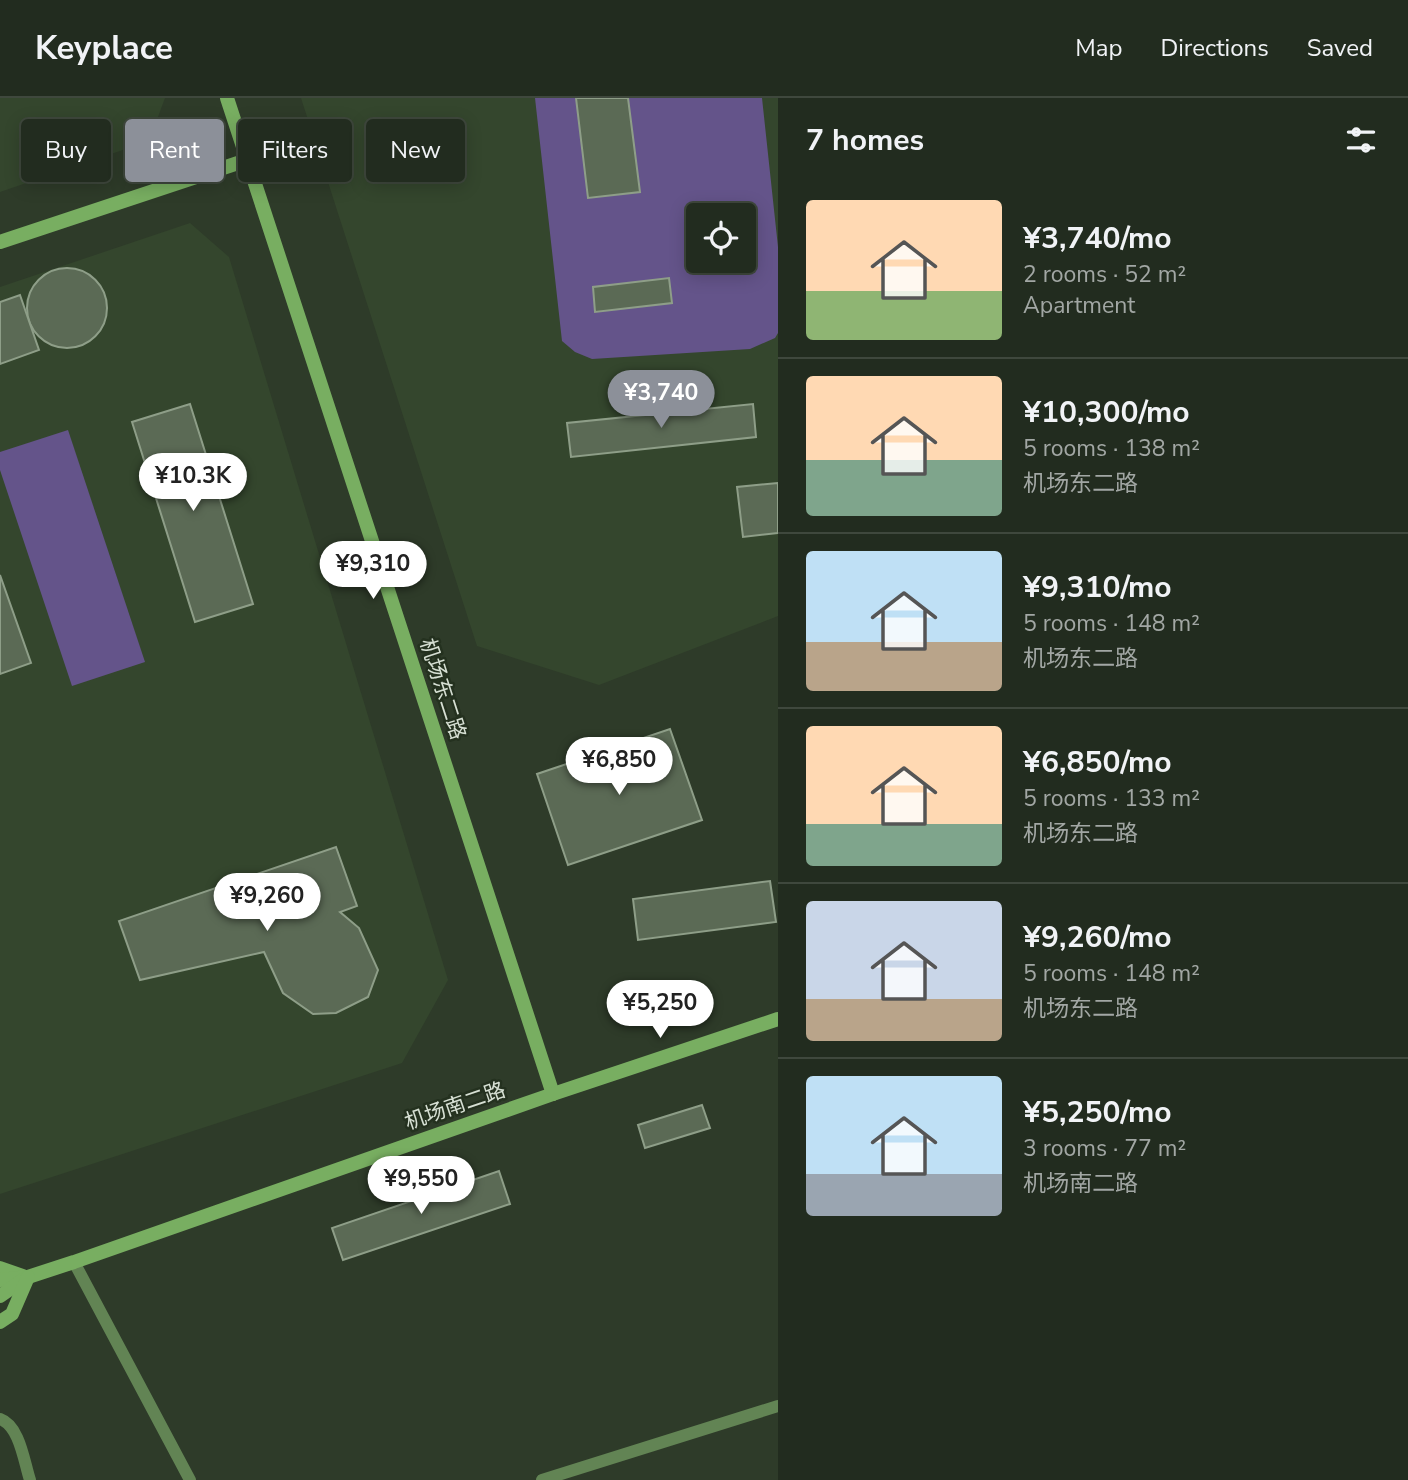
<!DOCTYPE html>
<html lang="en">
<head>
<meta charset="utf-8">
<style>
  body { margin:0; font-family:"Nunito Sans","Noto Sans SC",sans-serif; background:#2e382c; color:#f1f3f6; height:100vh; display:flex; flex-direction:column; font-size:26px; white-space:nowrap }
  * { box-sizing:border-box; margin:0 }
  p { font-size:23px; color:#a2a7a4 }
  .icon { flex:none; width:38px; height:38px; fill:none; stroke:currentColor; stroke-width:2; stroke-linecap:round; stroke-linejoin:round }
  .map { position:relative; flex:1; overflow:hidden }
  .details { display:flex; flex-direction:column; background:#222c1f; width:630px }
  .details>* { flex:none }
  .banner { position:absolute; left:21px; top:21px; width:651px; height:63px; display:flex; gap:14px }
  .buttons { position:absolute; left:686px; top:105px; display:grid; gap:14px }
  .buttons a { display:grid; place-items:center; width:70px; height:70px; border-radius:7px; background:#222c1f; box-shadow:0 4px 18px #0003,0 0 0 2px #3f483d; font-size:35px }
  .price { position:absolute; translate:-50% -60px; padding:0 16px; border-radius:24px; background:#fff; color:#222; font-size:23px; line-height:46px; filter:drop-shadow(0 2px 4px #0008) }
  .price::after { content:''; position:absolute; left:50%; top:42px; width:21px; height:16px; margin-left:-10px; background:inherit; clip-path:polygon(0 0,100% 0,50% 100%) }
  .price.selected { background:#8c9099; color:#fff }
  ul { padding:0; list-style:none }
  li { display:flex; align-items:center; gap:21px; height:175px; padding:0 28px }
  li+li { border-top:2px solid #3f483d }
  li span { display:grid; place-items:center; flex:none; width:196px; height:140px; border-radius:7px; color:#555 }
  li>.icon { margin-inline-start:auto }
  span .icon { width:84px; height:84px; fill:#fffc; stroke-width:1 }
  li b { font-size:30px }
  h2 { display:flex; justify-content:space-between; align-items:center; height:84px; padding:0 28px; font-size:30px }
  .tag { padding:0 24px; border-radius:7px; background:#222c1f; box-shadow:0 4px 18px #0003,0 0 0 2px #3f483d; font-size:24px; line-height:63px }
  .tag.selected { background:#8c9099; color:#fff }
  header { display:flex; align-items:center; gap:42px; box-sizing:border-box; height:98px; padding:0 35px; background:#222c1f; border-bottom:2px solid #3f483d }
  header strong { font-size:33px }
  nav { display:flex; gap:38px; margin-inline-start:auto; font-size:24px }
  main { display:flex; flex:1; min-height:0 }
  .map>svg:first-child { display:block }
  .built { fill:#34462d; fill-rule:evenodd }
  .green { fill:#64548a; fill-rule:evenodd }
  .building { fill:#5b6a55; stroke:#8e9e88; stroke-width:2 }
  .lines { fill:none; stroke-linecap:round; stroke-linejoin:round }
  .lane { stroke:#628454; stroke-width:12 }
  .secondary { stroke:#78ae61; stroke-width:14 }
  .labels { text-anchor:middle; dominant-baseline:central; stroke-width:5; stroke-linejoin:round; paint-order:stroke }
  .street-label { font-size:21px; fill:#d7e0d4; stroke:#24311f }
</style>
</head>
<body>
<header>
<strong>Keyplace</strong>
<nav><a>Map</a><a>Directions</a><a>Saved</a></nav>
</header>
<main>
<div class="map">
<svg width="778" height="1382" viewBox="0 0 778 1382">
  <rect width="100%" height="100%" fill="#2e3b29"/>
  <g class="built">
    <path d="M0,0h165l-16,43 -149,51z"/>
    <path d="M301,0h477v518l-179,69 -122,-39zM698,117h46v46h-46z"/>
    <path d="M190,125l39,34 219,723 -46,83 -402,131v-907z"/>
  </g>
  <g class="green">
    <path d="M535,0h227l16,149v86l-3,5 -25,11 -158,10 -17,-7 -13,-11zM698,117h46v46h-46z"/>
    <path d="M68,332l77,232 -73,24 -72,-216v-18z"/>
  </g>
  <g class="building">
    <path d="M576,0h52l12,94 -52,6z"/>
    <circle cx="67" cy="210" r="40"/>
    <path d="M669,180l3,25 -77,9 -2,-25z"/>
    <path d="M20,197l19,55 -39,14v-62z"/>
    <path d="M190,306l63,200 -58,18 -63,-200z"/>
    <path d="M753,306l3,33 -185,20 -4,-34z"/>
    <path d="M778,385v50l-35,4 -6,-50z"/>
    <path d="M0,477l31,88 -31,11z"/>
    <path d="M670,631l32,91 -134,45 -31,-91z"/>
    <path d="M336,749l21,59 -17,6 19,16 19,42 -10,27 -32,16 -23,1 -30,-21 -19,-41 -124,28 -21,-59z"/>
    <path d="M770,783l6,41 -138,18 -5,-41z"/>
    <path d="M702,1007l8,23 -65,20 -7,-23z"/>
    <path d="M499,1073l11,33 -167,56 -11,-32z"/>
  </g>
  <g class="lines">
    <g class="lane">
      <path d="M74,1164l116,218"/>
      <path d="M0,1321c20,7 24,43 30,61"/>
      <path d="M542,1382l236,-74"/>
    </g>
    <g class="secondary">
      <path d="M227,0l326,996"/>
      <path d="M0,144l247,-82"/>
      <path d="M0,1170l23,8"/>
      <path d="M0,1182l28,-3 46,-15 479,-168 225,-75"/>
      <path d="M0,1198l26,-18"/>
      <path d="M0,1224l12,-8 16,-37"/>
    </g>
  </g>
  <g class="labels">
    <g class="street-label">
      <text transform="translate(443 591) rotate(72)">机场东二路</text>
      <text transform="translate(455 1008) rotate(-19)">机场南二路</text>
    </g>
  </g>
</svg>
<div class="buttons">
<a><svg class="icon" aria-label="locate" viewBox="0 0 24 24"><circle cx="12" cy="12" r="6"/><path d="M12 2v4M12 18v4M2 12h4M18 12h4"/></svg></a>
</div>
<b class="price selected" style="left:661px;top:332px">¥3,740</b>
<b class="price" style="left:193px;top:415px">¥10.3K</b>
<b class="price" style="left:373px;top:503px">¥9,310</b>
<b class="price" style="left:619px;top:699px">¥6,850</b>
<b class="price" style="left:267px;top:835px">¥9,260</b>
<b class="price" style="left:660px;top:942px">¥5,250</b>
<b class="price" style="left:421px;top:1118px">¥9,550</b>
<div class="banner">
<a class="tag">Buy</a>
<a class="tag selected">Rent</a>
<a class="tag">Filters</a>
<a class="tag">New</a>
</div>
</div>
<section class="details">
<h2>7 homes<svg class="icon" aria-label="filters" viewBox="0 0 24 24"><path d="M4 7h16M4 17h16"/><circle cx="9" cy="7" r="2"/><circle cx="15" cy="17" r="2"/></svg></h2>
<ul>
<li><span style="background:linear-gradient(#ffd9b3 65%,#8fb573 0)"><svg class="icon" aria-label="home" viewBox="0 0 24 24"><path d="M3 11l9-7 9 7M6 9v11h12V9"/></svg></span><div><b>¥3,740/mo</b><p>2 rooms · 52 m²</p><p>Apartment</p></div></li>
<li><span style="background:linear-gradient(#ffd9b3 60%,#7fa58c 0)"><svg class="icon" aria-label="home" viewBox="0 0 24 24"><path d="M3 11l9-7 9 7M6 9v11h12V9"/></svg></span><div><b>¥10,300/mo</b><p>5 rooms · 138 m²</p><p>机场东二路</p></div></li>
<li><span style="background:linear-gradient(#bfe0f5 65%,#b9a48a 0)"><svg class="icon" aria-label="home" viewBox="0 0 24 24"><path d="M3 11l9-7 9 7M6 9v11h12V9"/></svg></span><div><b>¥9,310/mo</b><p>5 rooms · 148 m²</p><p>机场东二路</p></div></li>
<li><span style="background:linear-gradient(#ffd9b3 70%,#7fa58c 0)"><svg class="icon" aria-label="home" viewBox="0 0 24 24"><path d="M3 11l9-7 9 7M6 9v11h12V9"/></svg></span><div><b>¥6,850/mo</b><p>5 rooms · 133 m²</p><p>机场东二路</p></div></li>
<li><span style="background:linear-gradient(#c9d6e8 70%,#b9a48a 0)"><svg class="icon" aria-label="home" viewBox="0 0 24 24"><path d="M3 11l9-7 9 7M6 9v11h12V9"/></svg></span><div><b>¥9,260/mo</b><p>5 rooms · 148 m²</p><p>机场东二路</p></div></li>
<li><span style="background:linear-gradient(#bfe0f5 70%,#9aa5b1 0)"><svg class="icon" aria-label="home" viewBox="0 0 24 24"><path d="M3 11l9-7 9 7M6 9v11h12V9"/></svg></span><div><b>¥5,250/mo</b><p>3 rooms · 77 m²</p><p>机场南二路</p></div></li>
</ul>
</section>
</main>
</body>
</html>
